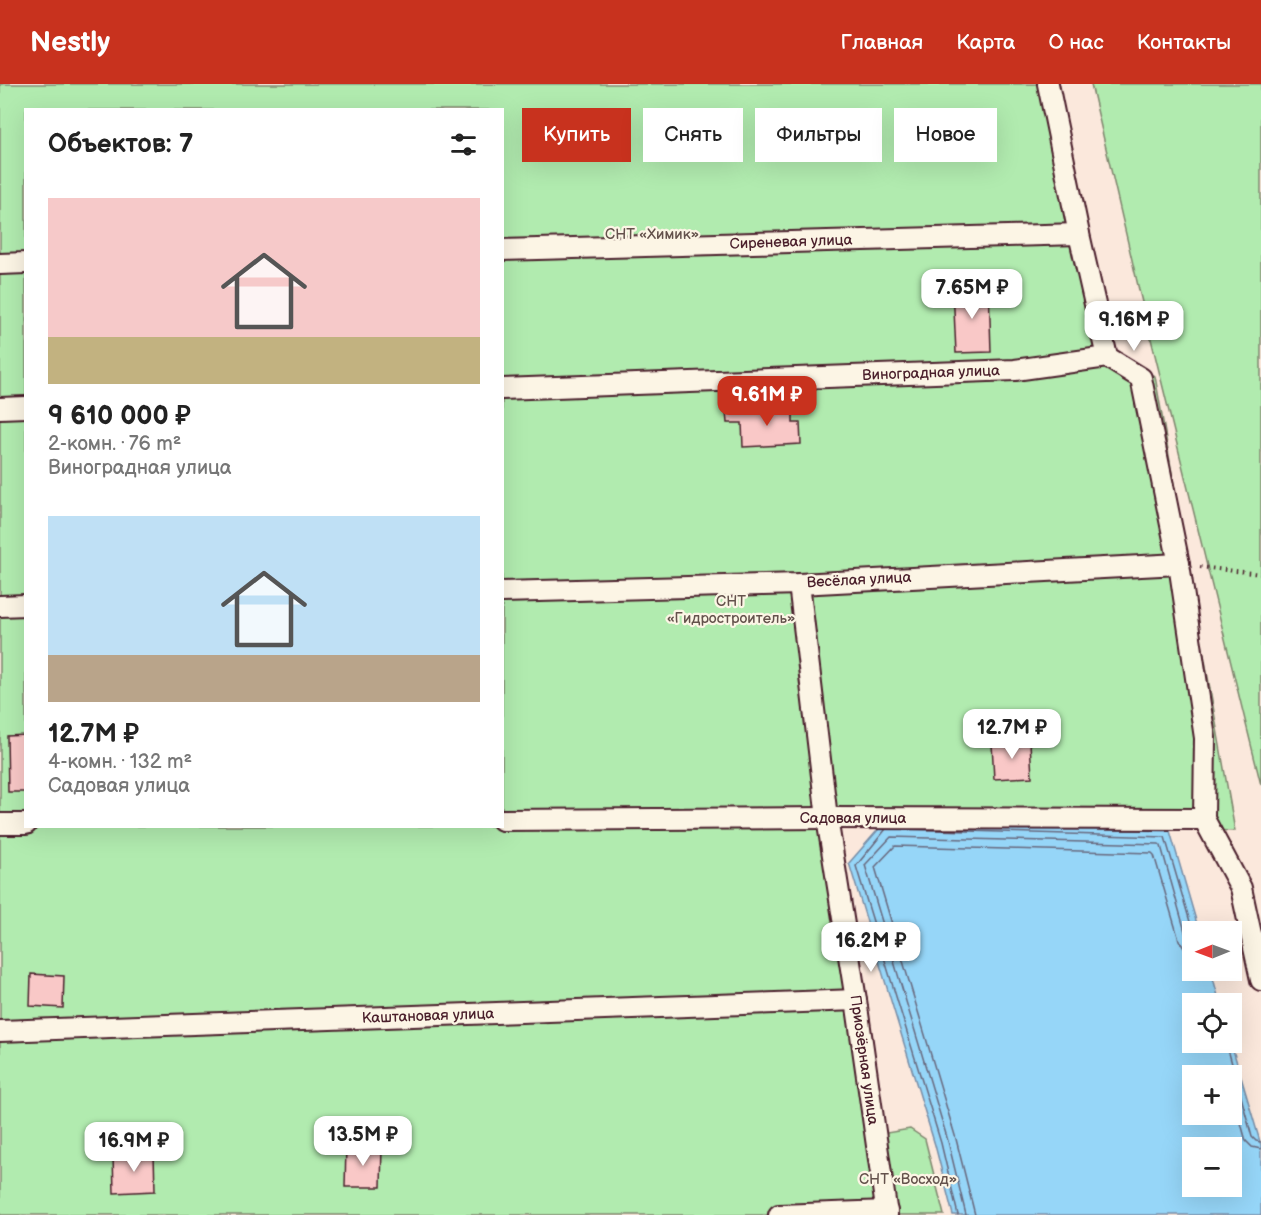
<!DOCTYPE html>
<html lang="ru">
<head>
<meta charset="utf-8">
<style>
  body { margin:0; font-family:"Balsamiq Sans",sans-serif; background:#f6f6f6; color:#222; height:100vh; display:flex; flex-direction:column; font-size:22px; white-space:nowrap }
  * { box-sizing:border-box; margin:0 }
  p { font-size:20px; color:#767676 }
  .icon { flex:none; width:33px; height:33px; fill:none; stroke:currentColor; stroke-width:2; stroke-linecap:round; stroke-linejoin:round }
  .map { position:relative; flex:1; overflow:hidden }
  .sheet { position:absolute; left:24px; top:24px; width:480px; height:720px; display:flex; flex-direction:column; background:#fff; border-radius:0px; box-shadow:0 6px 24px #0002 }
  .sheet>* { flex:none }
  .banner { position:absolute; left:522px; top:24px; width:570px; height:54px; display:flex; gap:12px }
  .needle { width:39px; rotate:269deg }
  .buttons { position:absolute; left:1182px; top:837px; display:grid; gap:12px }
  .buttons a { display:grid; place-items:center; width:60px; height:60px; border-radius:0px; background:#fff; box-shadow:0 6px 24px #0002; font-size:30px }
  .price { position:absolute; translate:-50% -51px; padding:0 14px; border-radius:12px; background:#fff; color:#222; font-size:20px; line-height:39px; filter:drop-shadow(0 2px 3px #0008) }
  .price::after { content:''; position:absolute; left:50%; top:36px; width:18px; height:14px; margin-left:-9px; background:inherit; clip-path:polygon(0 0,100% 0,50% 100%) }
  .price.active { background:#c8321e; color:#fff }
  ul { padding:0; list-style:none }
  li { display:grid; align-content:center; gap:12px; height:318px; padding:0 24px }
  li span { display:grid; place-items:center; height:186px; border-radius:0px; color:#555 }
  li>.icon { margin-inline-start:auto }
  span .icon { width:108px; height:108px; fill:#fffc; stroke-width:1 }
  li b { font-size:26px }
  h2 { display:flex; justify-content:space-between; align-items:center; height:72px; padding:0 24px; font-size:26px }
  .chip { padding:0 21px; border-radius:0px; background:#fff; box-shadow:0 6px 24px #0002; font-size:21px; line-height:54px }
  .chip.active { background:#c8321e; color:#fff }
  header { display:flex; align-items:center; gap:36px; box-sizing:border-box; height:84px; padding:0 30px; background:#c8321e; color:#fff }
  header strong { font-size:28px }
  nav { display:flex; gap:33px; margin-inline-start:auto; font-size:21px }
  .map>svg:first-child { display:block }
  .green { fill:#b1ebaf; stroke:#7e856d; stroke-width:1.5; fill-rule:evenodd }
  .water { fill:#96d6f8; stroke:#788da6; stroke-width:1.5; fill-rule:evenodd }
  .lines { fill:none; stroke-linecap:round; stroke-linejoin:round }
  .shore { stroke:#68687d; stroke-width:1.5 }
  .building { fill:#f9c8c7; stroke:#4a1f2b; stroke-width:1.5 }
  .minor-casing { stroke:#4a1f2b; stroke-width:24 }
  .path { stroke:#4a1f2b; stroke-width:4; stroke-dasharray:1.5 4.5; stroke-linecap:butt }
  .minor { stroke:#fcf5e5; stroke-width:20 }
  .labels { text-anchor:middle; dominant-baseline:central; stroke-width:4.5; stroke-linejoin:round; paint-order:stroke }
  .park-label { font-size:15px; fill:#64524c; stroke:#fcf5e5 }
  .street-label { font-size:15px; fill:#4a1f2b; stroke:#fcf5e5 }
</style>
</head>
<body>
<header>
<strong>Nestly</strong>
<nav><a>Главная</a><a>Карта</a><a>О нас</a><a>Контакты</a></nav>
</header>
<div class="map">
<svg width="1261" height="1131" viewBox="0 0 1261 1131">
  <rect width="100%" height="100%" fill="#fbe8dc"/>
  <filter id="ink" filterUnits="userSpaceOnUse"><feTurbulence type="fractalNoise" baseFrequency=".0167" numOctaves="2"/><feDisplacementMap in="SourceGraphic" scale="12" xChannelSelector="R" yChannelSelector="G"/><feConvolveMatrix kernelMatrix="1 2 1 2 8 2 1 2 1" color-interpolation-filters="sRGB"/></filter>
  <g filter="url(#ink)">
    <g class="green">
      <path d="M0,0h1048l59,273 48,19 80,455 -408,-13 48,317 35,-6 15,10 19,76h-944zM26,26h476v716h-476z"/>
      <path d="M1091,0h170v701l-122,-495z"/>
    </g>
    <path class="water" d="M884,739l286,8 29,100 -7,1v38l19,1 9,32 -28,1v38l39,1 30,102v70h-308l-18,-70 -86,-282zM1192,992h40v38h-40zM1192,1064h40v38h-40z"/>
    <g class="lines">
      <g class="shore">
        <path d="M886,745l-30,37 85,277 17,72"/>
        <path d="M901,745l264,8 28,95"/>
        <path d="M1226,958l26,95 4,4 5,1"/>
        <path d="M1232,1007l14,50 6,6 9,2"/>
        <path d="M966,1131l-18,-74 -83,-276 26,-28 268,7 2,2 25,89 6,8"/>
        <path d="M975,1131l-19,-76 -81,-272 20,-21 257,7 2,2 25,85 5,8 8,5"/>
      </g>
    </g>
    <g class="building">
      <path d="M989,203l2,65 -35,1 -3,-65z"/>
      <path d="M793,324v15h7l1,21 -58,3 -1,-24h-15l-1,-12z"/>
      <path d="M26,651v57h-18l-1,-56z"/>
      <path d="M1030,658l2,35 -38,2 -2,-35z"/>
      <path d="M31,890l33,2 -1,32 -33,-2z"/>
      <path d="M346,1062l36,1 -1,40h-36z"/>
      <path d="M154,1070l1,37 -41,2 -1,-38z"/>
    </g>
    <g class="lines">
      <g class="minor-casing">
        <g id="minor">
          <path d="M1048,0l31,150 28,123 34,21 38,186 26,174 -1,81 37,69 20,92"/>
          <path d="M502,166l577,-16"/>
          <path d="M0,180l26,-1"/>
          <path d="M502,305l513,-19 92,-13"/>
          <path d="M0,324l26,-1"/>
          <path d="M799,500l28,234 29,182 31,215"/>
          <path d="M502,508l297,-8 380,-20"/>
          <path d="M0,522l26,-1"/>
          <path d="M502,736l325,-2 377,1"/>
          <path d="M0,740h26"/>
          <path d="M0,947l856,-31"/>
          <path d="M779,1131l108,-4"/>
        </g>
      </g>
      <path class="path" d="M1200,483l61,7"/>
      <use href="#minor" class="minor"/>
    </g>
  </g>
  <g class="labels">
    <g class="park-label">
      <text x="652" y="150">СНТ «Химик»</text>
      <text x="731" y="517">СНТ<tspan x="731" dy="17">«Гидростроитель»</tspan></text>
      <text x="908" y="1095">СНТ «Восход»</text>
    </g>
    <g class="street-label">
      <text transform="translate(791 158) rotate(-2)">Сиреневая улица</text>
      <text transform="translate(931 289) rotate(-2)">Виноградная улица</text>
      <text transform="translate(859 496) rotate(-3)">Весёлая улица</text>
      <text x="853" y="734">Садовая улица</text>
      <text transform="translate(428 932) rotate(-2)">Каштановая улица</text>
      <text transform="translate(864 976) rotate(82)">Приозёрная улица</text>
    </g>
  </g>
</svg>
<div class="buttons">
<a><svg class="needle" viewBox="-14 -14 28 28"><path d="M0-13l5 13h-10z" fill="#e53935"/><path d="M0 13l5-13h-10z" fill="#767676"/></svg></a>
<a><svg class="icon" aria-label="locate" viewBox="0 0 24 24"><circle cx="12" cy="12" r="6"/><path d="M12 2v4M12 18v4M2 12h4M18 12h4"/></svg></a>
<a>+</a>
<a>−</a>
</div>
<b class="price" style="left:972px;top:236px">7.65M ₽</b>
<b class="price" style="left:1134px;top:268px">9.16M ₽</b>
<b class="price active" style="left:767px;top:343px">9.61M ₽</b>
<b class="price" style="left:1012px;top:676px">12.7M ₽</b>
<b class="price" style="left:871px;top:889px">16.2M ₽</b>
<b class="price" style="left:363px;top:1083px">13.5M ₽</b>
<b class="price" style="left:134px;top:1089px">16.9M ₽</b>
<div class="banner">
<a class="chip active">Купить</a>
<a class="chip">Снять</a>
<a class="chip">Фильтры</a>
<a class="chip">Новое</a>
</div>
<section class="sheet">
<h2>Объектов: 7<svg class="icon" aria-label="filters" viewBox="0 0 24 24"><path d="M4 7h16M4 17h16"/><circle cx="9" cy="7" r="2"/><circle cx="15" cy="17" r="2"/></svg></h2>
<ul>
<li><span style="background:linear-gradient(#f6c9c9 75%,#c2b280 0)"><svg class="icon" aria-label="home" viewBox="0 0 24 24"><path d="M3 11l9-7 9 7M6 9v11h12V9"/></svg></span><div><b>9 610 000 ₽</b><p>2-комн. · 76 m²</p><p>Виноградная улица</p></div></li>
<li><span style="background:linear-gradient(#bfe0f5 75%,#b9a48a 0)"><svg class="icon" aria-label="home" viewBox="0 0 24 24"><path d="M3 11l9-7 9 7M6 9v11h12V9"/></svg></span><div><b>12.7M ₽</b><p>4-комн. · 132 m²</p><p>Садовая улица</p></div></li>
</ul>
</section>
</div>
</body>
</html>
